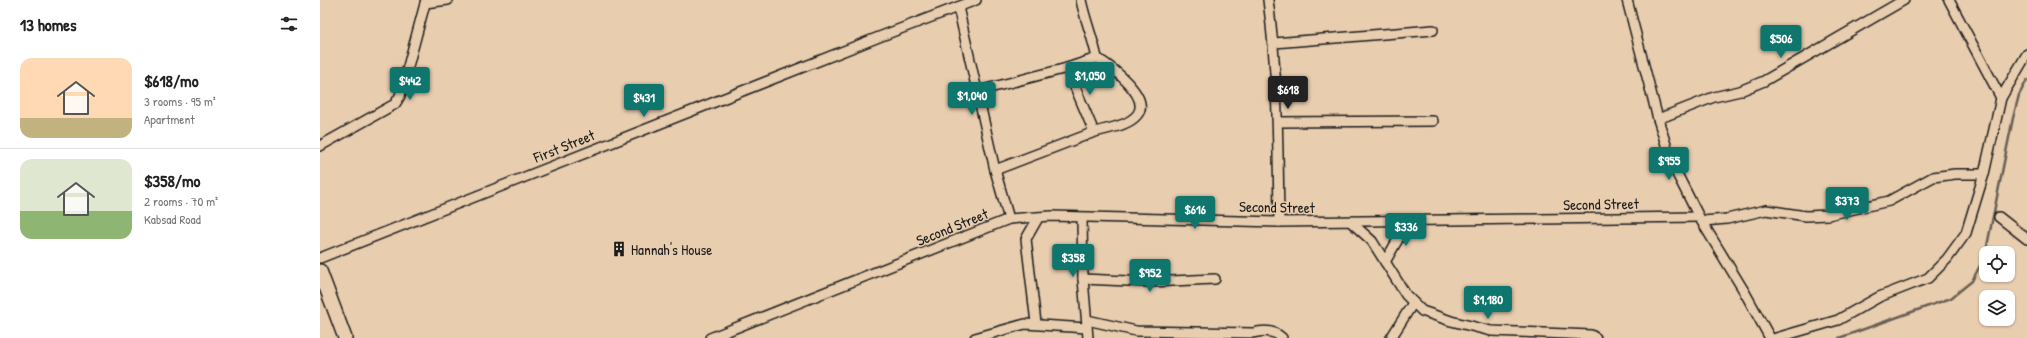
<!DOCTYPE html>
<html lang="en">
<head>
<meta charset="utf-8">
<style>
  body { margin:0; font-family:"Patrick Hand",sans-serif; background:#f2f2f2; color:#222; height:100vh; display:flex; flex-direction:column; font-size:15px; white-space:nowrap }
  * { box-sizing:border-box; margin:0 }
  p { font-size:13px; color:#767676 }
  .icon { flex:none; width:22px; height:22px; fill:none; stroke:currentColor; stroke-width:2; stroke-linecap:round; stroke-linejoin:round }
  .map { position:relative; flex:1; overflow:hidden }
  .panel { display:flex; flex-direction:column; background:#fff; width:320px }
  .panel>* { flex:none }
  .controls { position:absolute; left:1659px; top:246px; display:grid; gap:8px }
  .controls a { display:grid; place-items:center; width:36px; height:36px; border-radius:8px; background:#fff; box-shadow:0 1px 3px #0004; font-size:20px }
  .price { position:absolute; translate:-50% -34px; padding:0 9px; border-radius:4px; background:#0f766e; color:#fff; font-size:13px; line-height:26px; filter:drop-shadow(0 1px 2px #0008) }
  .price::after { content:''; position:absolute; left:50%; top:24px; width:12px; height:9px; margin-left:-6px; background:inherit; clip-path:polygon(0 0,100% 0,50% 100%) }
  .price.active { background:#222; color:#fff }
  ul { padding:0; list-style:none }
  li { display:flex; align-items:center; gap:12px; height:100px; padding:0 20px }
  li+li { border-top:1px solid #e0e0e0 }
  li span { display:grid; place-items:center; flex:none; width:112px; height:80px; border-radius:12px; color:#555 }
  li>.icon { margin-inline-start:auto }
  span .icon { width:48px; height:48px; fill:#fffc; stroke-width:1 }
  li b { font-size:17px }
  h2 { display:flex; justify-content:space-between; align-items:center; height:48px; padding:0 20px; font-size:17px }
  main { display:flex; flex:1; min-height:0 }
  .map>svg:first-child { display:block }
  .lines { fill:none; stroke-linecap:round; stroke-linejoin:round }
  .stream { stroke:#695f54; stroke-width:2.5 }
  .street-casing { stroke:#1c1c1c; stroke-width:12 }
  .secondary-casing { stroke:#1c1c1c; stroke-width:16 }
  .street { stroke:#e8cdaf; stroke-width:9 }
  .secondary { stroke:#e8cdaf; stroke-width:13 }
  .labels { text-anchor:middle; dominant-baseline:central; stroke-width:3; stroke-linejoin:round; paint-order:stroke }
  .street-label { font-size:15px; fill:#1c1c1c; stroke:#e8cdaf }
  .poi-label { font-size:15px; fill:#1c1c1c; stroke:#e8cdaf; text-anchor:start }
</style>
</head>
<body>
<main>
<section class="panel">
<h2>13 homes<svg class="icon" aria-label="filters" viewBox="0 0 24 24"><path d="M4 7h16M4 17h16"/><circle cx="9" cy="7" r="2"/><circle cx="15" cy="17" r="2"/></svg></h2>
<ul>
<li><span style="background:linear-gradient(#ffd9b3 75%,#c2b280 0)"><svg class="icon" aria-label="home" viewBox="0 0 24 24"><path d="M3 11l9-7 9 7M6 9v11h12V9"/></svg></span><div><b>$618/mo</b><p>3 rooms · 95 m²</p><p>Apartment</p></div></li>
<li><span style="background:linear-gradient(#dfe7d0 65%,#8fb573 0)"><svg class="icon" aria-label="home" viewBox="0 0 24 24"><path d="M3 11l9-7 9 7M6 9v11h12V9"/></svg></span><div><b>$358/mo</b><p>2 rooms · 70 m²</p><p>Kabsad Road</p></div></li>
</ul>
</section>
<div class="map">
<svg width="1707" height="338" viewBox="0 0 1707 338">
  <rect width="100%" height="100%" fill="#e8cdaf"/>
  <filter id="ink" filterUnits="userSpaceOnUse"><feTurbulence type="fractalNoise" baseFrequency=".025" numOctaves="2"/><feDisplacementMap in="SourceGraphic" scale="8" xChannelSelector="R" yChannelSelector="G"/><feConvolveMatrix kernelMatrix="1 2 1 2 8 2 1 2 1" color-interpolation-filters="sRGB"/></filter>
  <g filter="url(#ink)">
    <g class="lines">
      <path class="stream" d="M1519,338l112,-40 21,-17 13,-25 28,-138 6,-23 8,-15"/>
      <g class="street-casing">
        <g id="street">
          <path d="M948,0c10,74 10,147 11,222"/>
          <path d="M1307,0l31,119 14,45 27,53 45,74 26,47"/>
          <path d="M1629,0l52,98"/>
          <path d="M105,3l23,-3"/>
          <path d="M638,7l37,163 14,49"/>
          <path d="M954,43l159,-13"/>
          <path d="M747,68l27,64"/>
          <path d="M658,91l89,-23 30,-10c-4,-20 -12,-38 -16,-58"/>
          <path d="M1338,119l56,-22 26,-6 24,-10 140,-81"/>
          <path d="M958,122l155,-1"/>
          <path d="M0,146l75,-42 5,-8 26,-96"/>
          <path d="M675,170c32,-12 65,-25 97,-37 14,-5 35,-6 45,-18 15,-18 -27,-49 -40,-57"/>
          <path d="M1679,217l28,22"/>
          <path d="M762,218l1,61 5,59"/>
          <path d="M1383,221l24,-2 39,-9 40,6 22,-1 61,-14 44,-24 22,-3h29"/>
          <path d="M1031,222l21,19 34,54 16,16 29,10 40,10 100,4 5,3"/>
          <path d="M0,258l559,-221 97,-37"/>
          <path d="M1065,262l16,-28 12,-13"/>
          <path d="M763,279l67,3 65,-3"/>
          <path d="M767,320l49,11 117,2c11,-3 21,-3 29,5"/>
          <path d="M716,323l-10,-84 12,-21"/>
          <path d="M390,338l299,-119 42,-3 228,6 420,-5"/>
          <path d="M655,338l50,-14 62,4"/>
          <path d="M1071,338l22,-35"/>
          <path d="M1456,338l62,-18 41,-23 49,-19 19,-19 19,-26 18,-59 17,-76 26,-44"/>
        </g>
      </g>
      <g class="secondary-casing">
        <path id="secondary" d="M0,271l25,67"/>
      </g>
      <use href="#street" class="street"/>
      <use href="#secondary" class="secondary"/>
    </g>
  </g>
  <defs>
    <g id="building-bare" transform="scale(1.2)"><path d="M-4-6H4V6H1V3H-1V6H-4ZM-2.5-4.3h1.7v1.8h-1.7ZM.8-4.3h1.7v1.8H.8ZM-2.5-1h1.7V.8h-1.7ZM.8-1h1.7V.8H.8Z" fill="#1c1c1c" stroke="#e8cdaf" stroke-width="2.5" paint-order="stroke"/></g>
  </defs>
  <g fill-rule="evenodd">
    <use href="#building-bare" x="299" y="249"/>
  </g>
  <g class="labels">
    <g class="street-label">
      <text transform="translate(244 146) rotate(-22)">First Street</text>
      <text transform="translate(1281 204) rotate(-1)">Second Street</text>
      <text transform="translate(957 207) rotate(1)">Second Street</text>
      <text transform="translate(632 227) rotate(-22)">Second Street</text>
    </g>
    <g class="poi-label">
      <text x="311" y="249">Hannah's House</text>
    </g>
  </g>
</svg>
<div class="controls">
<a><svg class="icon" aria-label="locate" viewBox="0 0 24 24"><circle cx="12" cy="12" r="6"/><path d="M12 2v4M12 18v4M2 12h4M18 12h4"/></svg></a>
<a><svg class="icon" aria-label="layers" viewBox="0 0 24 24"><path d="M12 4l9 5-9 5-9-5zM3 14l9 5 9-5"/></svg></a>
</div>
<b class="price" style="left:1461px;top:59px">$506</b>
<b class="price" style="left:770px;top:96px">$1,050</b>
<b class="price" style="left:90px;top:101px">$442</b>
<b class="price active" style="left:968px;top:110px">$618</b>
<b class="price" style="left:652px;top:116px">$1,040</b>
<b class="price" style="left:324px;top:118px">$431</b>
<b class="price" style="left:1349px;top:181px">$955</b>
<b class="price" style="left:1527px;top:221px">$373</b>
<b class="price" style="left:875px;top:230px">$616</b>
<b class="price" style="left:1086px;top:247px">$336</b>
<b class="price" style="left:753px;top:278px">$358</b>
<b class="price" style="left:830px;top:293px">$952</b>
<b class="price" style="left:1168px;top:320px">$1,180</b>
</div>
</main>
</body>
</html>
